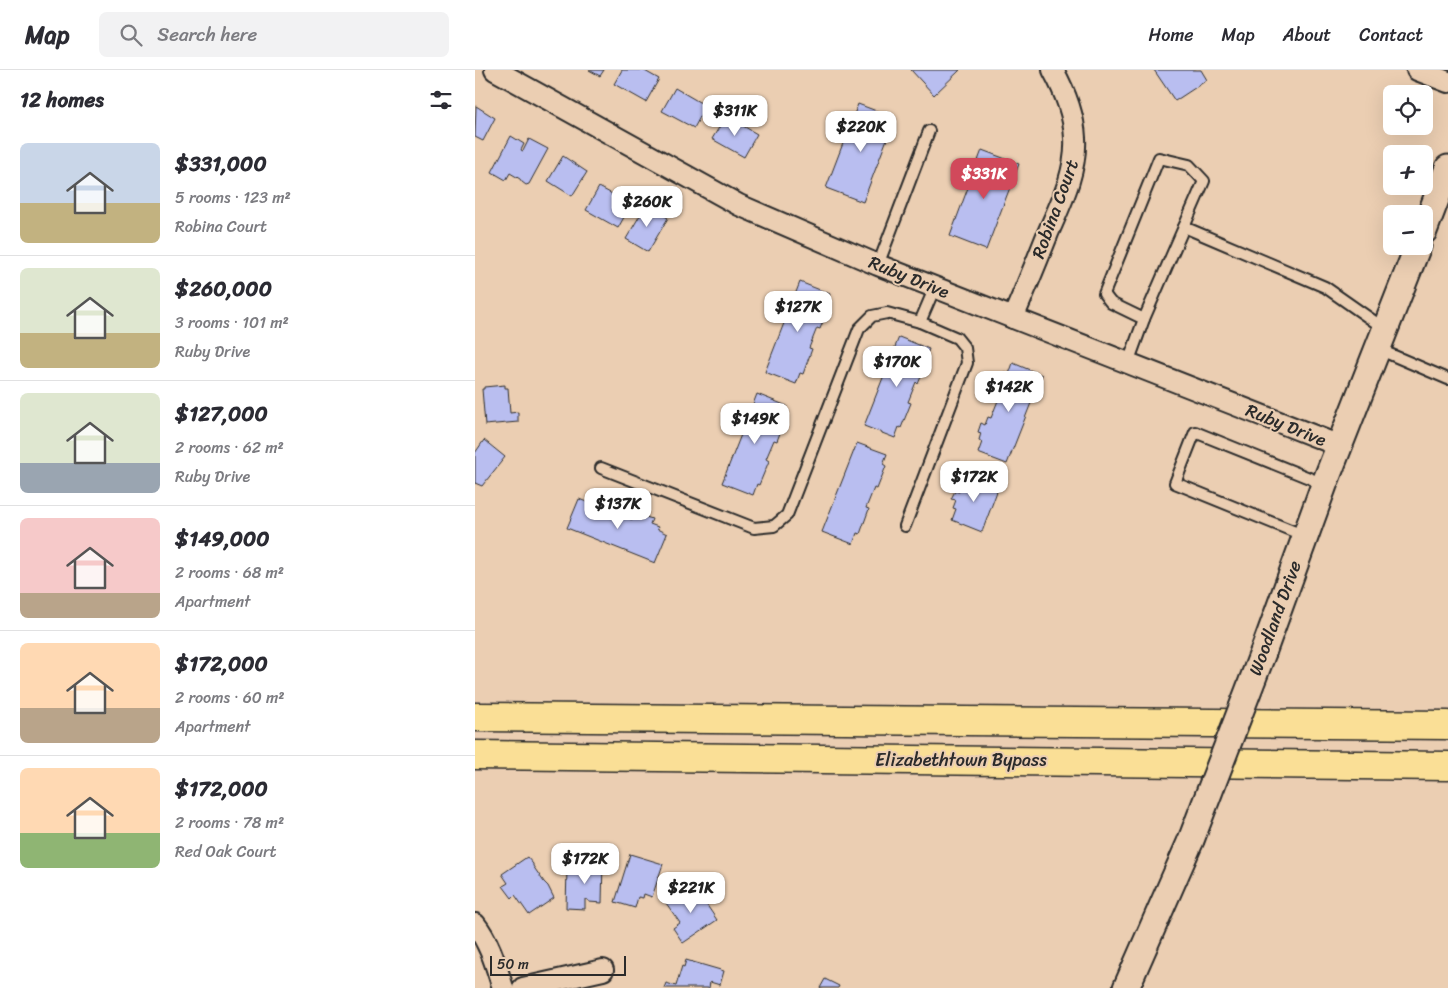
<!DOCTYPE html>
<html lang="en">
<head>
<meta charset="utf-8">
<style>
  body { margin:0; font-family:Sriracha,sans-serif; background:#f2f2f3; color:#2b2b33; height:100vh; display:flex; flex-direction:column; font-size:19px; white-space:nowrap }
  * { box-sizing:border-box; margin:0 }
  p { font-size:16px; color:#7c7c81 }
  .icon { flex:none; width:28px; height:28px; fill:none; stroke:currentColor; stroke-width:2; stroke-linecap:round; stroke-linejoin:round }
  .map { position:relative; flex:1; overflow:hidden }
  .details { display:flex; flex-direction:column; background:#fff; width:475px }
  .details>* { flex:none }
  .fabs { position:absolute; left:908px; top:15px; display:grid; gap:10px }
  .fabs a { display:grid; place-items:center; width:50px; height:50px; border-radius:8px; background:#fff; box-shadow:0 5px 20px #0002; font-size:25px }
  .scale { position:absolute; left:15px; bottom:12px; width:136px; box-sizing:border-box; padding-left:5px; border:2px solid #2b2b2b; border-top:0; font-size:14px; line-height:18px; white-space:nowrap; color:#2b2b2b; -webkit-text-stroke:4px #ebceb2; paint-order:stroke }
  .price { position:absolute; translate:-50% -42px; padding:0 11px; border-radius:10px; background:#fff; color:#222; font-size:16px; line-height:32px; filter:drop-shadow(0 1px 2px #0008) }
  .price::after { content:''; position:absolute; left:50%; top:30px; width:15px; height:11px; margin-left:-8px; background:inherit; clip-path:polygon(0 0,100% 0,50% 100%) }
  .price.active { background:#d1495b; color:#fff }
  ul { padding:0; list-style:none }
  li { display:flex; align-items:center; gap:15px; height:125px; padding:0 20px }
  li+li { border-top:1px solid #e1e1e2 }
  li span { display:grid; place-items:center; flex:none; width:140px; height:100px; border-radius:8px; color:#555 }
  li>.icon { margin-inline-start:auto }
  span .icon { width:60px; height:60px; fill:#fffc; stroke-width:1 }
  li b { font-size:21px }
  h2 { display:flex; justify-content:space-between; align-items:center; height:60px; padding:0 20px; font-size:21px }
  header { display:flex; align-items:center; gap:30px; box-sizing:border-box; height:70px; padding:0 25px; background:#fff; border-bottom:1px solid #e1e1e2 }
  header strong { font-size:24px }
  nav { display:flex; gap:28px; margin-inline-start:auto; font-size:18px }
  .search { width:350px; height:45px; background:#f2f2f3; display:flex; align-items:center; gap:12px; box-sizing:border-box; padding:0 18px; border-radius:8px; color:#7c7c81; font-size:19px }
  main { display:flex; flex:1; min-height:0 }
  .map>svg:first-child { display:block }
  .building { fill:#b9bef0; stroke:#2b2b2b }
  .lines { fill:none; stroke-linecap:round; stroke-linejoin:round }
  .service-casing { stroke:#2b2b2b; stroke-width:14 }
  .minor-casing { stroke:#2b2b2b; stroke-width:24 }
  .tertiary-casing { stroke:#2b2b2b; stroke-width:29 }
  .trunk-casing { stroke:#2b2b2b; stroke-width:31 }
  .service { stroke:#ebceb2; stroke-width:10 }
  .minor { stroke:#ebceb2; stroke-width:20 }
  .tertiary { stroke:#ebceb2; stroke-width:25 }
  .trunk { stroke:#fadf96; stroke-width:28 }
  .tertiary-bridge-casing { stroke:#2b2b2b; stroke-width:29; stroke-linecap:butt }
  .tertiary-bridge { stroke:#ebceb2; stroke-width:25 }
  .labels { text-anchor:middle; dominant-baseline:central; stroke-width:4; stroke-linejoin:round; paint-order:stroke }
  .street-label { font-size:18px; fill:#2b2b2b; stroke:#ebceb2 }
</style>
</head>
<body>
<header>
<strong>Map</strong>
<div class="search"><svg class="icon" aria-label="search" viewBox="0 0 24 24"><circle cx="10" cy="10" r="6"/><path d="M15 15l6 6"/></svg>Search here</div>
<nav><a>Home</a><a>Map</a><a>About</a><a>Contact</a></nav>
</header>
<main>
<section class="details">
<h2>12 homes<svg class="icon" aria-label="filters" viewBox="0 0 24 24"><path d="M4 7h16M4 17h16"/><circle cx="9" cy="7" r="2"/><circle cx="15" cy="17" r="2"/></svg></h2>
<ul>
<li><span style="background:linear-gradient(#c9d6e8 60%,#c2b280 0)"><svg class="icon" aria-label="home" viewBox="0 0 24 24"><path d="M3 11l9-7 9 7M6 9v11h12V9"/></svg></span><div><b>$331,000</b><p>5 rooms · 123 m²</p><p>Robina Court</p></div></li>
<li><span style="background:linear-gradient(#dfe7d0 65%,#c2b280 0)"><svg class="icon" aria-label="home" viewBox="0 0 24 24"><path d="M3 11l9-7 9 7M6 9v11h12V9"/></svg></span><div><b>$260,000</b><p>3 rooms · 101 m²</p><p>Ruby Drive</p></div></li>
<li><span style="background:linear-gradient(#dfe7d0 70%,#9aa5b1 0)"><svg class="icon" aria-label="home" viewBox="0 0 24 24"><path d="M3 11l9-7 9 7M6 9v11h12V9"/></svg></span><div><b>$127,000</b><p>2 rooms · 62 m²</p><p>Ruby Drive</p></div></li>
<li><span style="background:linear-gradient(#f6c9c9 75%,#b9a48a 0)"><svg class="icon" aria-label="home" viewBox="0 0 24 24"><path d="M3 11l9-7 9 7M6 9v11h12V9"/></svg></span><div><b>$149,000</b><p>2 rooms · 68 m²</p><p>Apartment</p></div></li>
<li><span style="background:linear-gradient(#ffd9b3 65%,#b9a48a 0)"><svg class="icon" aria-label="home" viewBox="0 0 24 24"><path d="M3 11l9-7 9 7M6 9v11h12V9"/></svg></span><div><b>$172,000</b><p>2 rooms · 60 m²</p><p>Apartment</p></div></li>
<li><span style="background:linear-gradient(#ffd9b3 65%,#8fb573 0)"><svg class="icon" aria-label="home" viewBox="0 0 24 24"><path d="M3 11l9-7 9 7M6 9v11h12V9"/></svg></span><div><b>$172,000</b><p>2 rooms · 78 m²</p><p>Red Oak Court</p></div></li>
</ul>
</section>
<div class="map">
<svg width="973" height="918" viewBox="0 0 973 918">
  <rect width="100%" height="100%" fill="#ebceb2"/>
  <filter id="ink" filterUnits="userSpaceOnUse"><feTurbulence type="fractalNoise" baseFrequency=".02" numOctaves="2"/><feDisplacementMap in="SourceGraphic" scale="10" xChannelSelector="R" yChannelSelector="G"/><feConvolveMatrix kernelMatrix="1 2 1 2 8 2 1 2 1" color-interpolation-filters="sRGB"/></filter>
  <g filter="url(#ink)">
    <g class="building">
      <path d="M114,0h15l-4,6z"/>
      <path d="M147,0h21l16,9 -13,23 -32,-18z"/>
      <path d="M436,0h49l-26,25z"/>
      <path d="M679,0h47l6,10 -32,21z"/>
      <path d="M200,18l31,18 -12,22 -32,-17z"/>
      <path d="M383,34l37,14 -32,84 -37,-14z"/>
      <path d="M1,36l19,12 -12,23 -8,-4z"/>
      <path d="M251,46l31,18 -13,23 -32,-18z"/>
      <path d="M36,66l13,8 -3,6 2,1 6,-12 19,10 -19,35 -3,1 -4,-3 -2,-3 -10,-6 -4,7 -14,-8z"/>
      <path d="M507,80l37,14 -33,86 -36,-14z"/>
      <path d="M88,86l24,16 -15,24 -24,-15z"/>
      <path d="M124,117l17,9 2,-4 15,9 -15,27 -32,-18z"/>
      <path d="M171,135l22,13 -20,34 -22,-13z"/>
      <path d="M325,212l30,12 -4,10 3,2 -9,23 -3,-1 -8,20 3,1 -9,25 -3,-1 -4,11 -31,-12z"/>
      <path d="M424,267l30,12 -4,10 3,1 -10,24 -2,-2 -8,20 3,1 -10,25 -2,-1 -4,11 -31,-12z"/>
      <path d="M538,293l29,12 -35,89 -29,-11 4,-11 -3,-2 2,-7 -3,-1 3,-9 4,2 3,-8 3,1 8,-20 -3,-1 3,-7 -4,-2 3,-9 4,1 3,-7 4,1z"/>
      <path d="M30,315v3h3l2,25 8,-1v10l-33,3 -3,-36h2v-2z"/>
      <path d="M282,324l30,12 -4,10 3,1 -9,24 -3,-1 -8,19 3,2 -10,24 -2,-1 -4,11 -31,-12z"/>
      <path d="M9,370l21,17 -23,29 -7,-3v-30z"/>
      <path d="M382,373l30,11 -4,10 3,2 -9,23 -3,-1 -8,20 3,1 -9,25 -3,-1 -4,11 -31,-12z"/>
      <path d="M495,405l29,11 -17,46 -30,-12 4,-11 -3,-1 3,-8 -5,-1 4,-8 4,1 3,-7 3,1z"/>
      <path d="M104,429l10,4 1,-3 8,3 2,-4 8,3 -1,4 7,3 -1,3 20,8 1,-3 8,3 1,-4 9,3 -2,5 8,3 -1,2 10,5 -12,29 -88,-35z"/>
      <path d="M155,784l33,10 -11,33 -8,-3 -1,4 -5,-1 -3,11 -20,-6z"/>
      <path d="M52,787l6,7v2l11,16 4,4 6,12 -25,17 -14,-20 -3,3 -9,-12 5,-3 -6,-9z"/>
      <path d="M112,791h16l-1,42 -13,-1 -1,-2 -3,-1v10l-19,-1 1,-40 9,-1 11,2z"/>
      <path d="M218,815l24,35 -34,23 -10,-15 7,-5 -14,-20z"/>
      <path d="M211,890l38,11 -4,14 -10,-3 -1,6h-45l2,-5 10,3 6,-20 2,1z"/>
      <path d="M350,909l14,7 -1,2h-18z"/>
    </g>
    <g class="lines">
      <g class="service-casing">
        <g id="service">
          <path d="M403,195l51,-134"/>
          <path d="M669,249l40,-92"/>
          <path d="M903,279l70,30"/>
          <path d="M653,293l16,-44 -33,-16 -7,-9 55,-136 30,7 15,16 -20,46 141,60 60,42"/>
          <path d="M126,398l153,60 20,-2 13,-11 72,-186 13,-13 15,-3 33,9"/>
          <path d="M430,456l62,-163 -2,-15 -8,-10 -37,-16 15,-35"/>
          <path d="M830,466l-130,-53 20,-51 129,52"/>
        </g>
      </g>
      <g class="minor-casing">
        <g id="minor">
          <path d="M20,0l244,135 139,60 462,181"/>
          <path d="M942,0l31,12"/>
          <path d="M538,248c12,-28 24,-57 35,-85 13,-30 29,-62 27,-95 -1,-23 -11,-48 -22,-68"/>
          <path d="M0,854c15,19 21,42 28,64"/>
          <path d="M48,918l80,-18"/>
        </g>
      </g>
      <g class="tertiary-casing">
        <g id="tertiary">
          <path d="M949,161l24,-63"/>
          <path d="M789,580l60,-165 94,-239"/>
          <path d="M651,918l65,-148"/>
        </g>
      </g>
      <g class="trunk-casing">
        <g id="trunk">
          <path d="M0,647l973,8"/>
          <path d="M0,685l973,11"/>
        </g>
      </g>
      <use href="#service" class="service"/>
      <use href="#minor" class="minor"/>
      <use href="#tertiary" class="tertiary"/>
      <use href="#trunk" class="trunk"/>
      <g class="tertiary-bridge-casing">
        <path id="tertiary-bridge" d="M716,770l73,-190"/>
      </g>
      <use href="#tertiary-bridge" class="tertiary-bridge"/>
    </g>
  </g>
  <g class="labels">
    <g class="street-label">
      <text transform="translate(580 139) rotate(-70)">Robina Court</text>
      <text transform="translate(434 207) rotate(22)">Ruby Drive</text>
      <text transform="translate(811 355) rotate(22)">Ruby Drive</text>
      <text transform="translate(800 548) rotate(-70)">Woodland Drive</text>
      <text x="486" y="690">Elizabethtown Bypass</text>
    </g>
  </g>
</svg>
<div class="fabs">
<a><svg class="icon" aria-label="locate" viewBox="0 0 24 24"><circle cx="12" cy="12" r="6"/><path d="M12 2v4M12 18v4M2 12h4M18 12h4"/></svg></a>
<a>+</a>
<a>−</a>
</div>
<div class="scale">50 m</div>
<b class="price" style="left:260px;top:67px">$311K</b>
<b class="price" style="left:386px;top:83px">$220K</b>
<b class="price active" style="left:509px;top:130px">$331K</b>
<b class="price" style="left:172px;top:158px">$260K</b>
<b class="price" style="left:323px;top:263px">$127K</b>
<b class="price" style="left:422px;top:318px">$170K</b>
<b class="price" style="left:534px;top:343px">$142K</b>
<b class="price" style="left:280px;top:375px">$149K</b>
<b class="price" style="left:499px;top:433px">$172K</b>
<b class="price" style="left:143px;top:460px">$137K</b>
<b class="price" style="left:110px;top:815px">$172K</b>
<b class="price" style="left:216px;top:844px">$221K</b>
</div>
</main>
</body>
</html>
